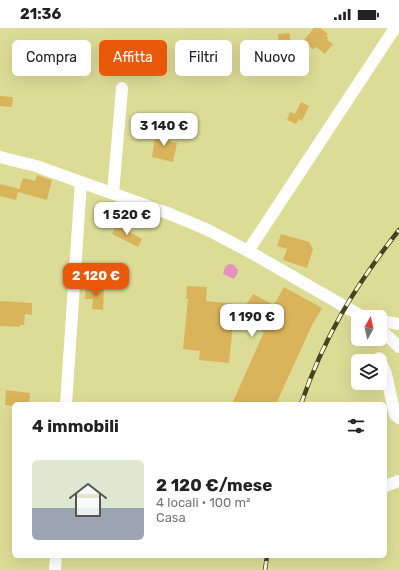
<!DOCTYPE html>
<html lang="it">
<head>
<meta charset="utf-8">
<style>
  body { margin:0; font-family:Rubik,sans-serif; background:#f2f2f2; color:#222; height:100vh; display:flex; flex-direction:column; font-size:15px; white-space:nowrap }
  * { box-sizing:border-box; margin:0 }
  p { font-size:13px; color:#767676 }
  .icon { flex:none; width:22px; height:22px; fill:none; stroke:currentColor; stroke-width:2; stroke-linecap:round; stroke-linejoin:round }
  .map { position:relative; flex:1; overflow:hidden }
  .side { position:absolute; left:12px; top:374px; width:375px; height:156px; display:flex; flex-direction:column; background:#fff; border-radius:6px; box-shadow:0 4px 16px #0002 }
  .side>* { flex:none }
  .guide { position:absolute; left:12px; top:12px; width:375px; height:36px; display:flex; gap:8px }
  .needle { width:26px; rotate:8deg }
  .fabs { position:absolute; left:351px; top:282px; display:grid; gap:8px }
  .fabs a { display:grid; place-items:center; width:36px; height:36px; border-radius:6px; background:#fff; box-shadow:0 4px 16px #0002; font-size:20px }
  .price { position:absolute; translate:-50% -34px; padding:0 9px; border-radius:8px; background:#fff; color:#222; font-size:13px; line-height:26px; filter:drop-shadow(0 1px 2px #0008) }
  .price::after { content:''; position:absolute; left:50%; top:24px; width:12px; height:9px; margin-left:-6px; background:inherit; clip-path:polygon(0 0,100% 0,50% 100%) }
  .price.current { background:#ea580c; color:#fff }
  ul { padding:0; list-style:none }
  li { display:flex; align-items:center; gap:12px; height:100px; padding:0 20px }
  li span { display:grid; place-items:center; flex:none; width:112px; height:80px; border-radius:6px; color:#555 }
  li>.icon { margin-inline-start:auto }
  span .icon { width:48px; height:48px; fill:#fffc; stroke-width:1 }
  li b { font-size:17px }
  h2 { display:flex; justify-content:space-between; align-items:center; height:48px; padding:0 20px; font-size:17px }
  .chip { padding:0 14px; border-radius:6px; background:#fff; box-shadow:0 4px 16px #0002; font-size:14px; line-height:36px }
  .chip.current { background:#ea580c; color:#fff }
  .status { display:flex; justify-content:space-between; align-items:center; height:28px; padding:0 20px; background:#fff; direction:ltr }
  .status svg { height:11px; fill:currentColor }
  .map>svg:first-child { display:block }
  .water { fill:#e692bf }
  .building { fill:#d9b45b }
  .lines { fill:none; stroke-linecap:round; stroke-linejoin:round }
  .minor { stroke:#fff; stroke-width:12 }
  .rail-casing { stroke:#45441f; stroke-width:4.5 }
  .rail { stroke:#fbfbd8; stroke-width:3; stroke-dasharray:9; stroke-linecap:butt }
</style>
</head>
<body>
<div class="status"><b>21:36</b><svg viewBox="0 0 49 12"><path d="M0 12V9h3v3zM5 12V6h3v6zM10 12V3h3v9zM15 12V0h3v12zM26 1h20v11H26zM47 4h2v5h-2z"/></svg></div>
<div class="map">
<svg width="399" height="542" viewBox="0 0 399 542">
  <rect width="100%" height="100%" fill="#dddc96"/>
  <path class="water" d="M229,236l5,1 4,5 -1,4 -3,5 -11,-5 2,-7z"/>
  <g class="building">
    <path d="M314,0h6l8,6 -2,2 3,2 -2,2 6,4 -8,10 -9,-7 -3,2 -11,-7z"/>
    <path d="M290,5v9l-11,1 -1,-9z"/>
    <path d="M51,28l17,1 -1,8h-9v7l-9,-1v-3l-4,-1 1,-9z"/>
    <path d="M0,68l13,1 -1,10 -12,-1z"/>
    <path d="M301,74l8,4 -7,15 -3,-2 -3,5 -9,-4 3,-8 5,2z"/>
    <path d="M156,103l14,3 -1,7 8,2 -4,19 -21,-5z"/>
    <path d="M37,147l15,5 -5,20 -29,-8 -2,8 -16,-4v-12l19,5v1l4,-12 12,3z"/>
    <path d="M117,197l25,14 -4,8 -26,-13z"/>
    <path d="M281,206l28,8 4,7 -6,19 -24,-8 4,-11 -10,-3z"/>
    <path d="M86,258l18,1 -1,23 -11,-1 1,-10h-8z"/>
    <path d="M187,258l20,1 -1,14 40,4 7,-11 21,11 10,-18 38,21 -10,17 -36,79h-44l32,-72 -3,-1 2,-4 -29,-13 -5,49 -30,-3 1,-9 -17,-2 5,-50h-2z"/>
    <path d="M0,273l32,2v12l-7,-1 -1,11h-4v2l-20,-1z"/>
    <path d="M6,362l24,3 -1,11h-15v2l-9,-1z"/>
  </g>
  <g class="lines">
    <g class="minor">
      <path d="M0,129l36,9 134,48 38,16 40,21 115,66"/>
      <path d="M113,165l9,-105"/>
      <path d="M248,223l147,-223"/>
      <path d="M380,293l19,3"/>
      <path d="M380,301l19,18"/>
      <path d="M379,330l7,16 9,41 4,3"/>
      <path d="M66,376l15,-222"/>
      <path d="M385,458l14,-5"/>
      <path d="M55,542l1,-14"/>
    </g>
    <g class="rail-casing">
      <g id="rail">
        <path d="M301,376c23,-67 54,-118 98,-174"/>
        <path d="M265,542l2,-14"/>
      </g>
    </g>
    <use href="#rail" class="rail"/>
  </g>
</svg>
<div class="fabs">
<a><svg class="needle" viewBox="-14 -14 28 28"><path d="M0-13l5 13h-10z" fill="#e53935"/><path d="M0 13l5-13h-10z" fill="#767676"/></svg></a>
<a><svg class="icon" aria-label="layers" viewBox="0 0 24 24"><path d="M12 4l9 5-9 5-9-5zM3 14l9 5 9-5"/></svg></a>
</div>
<b class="price" style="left:164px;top:119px">3 140 €</b>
<b class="price" style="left:127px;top:208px">1 520 €</b>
<b class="price current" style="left:96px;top:269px">2 120 €</b>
<b class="price" style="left:252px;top:310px">1 190 €</b>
<div class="guide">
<a class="chip">Compra</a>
<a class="chip current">Affitta</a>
<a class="chip">Filtri</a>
<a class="chip">Nuovo</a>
</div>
<section class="side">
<h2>4 immobili<svg class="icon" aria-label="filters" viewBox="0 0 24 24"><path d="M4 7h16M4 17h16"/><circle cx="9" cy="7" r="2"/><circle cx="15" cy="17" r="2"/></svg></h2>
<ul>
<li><span style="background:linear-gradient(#dfe7d0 60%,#9aa5b1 0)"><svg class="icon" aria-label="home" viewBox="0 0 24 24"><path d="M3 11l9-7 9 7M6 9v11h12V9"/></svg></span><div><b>2 120 €/mese</b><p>4 locali · 100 m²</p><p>Casa</p></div></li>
</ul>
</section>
</div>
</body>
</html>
